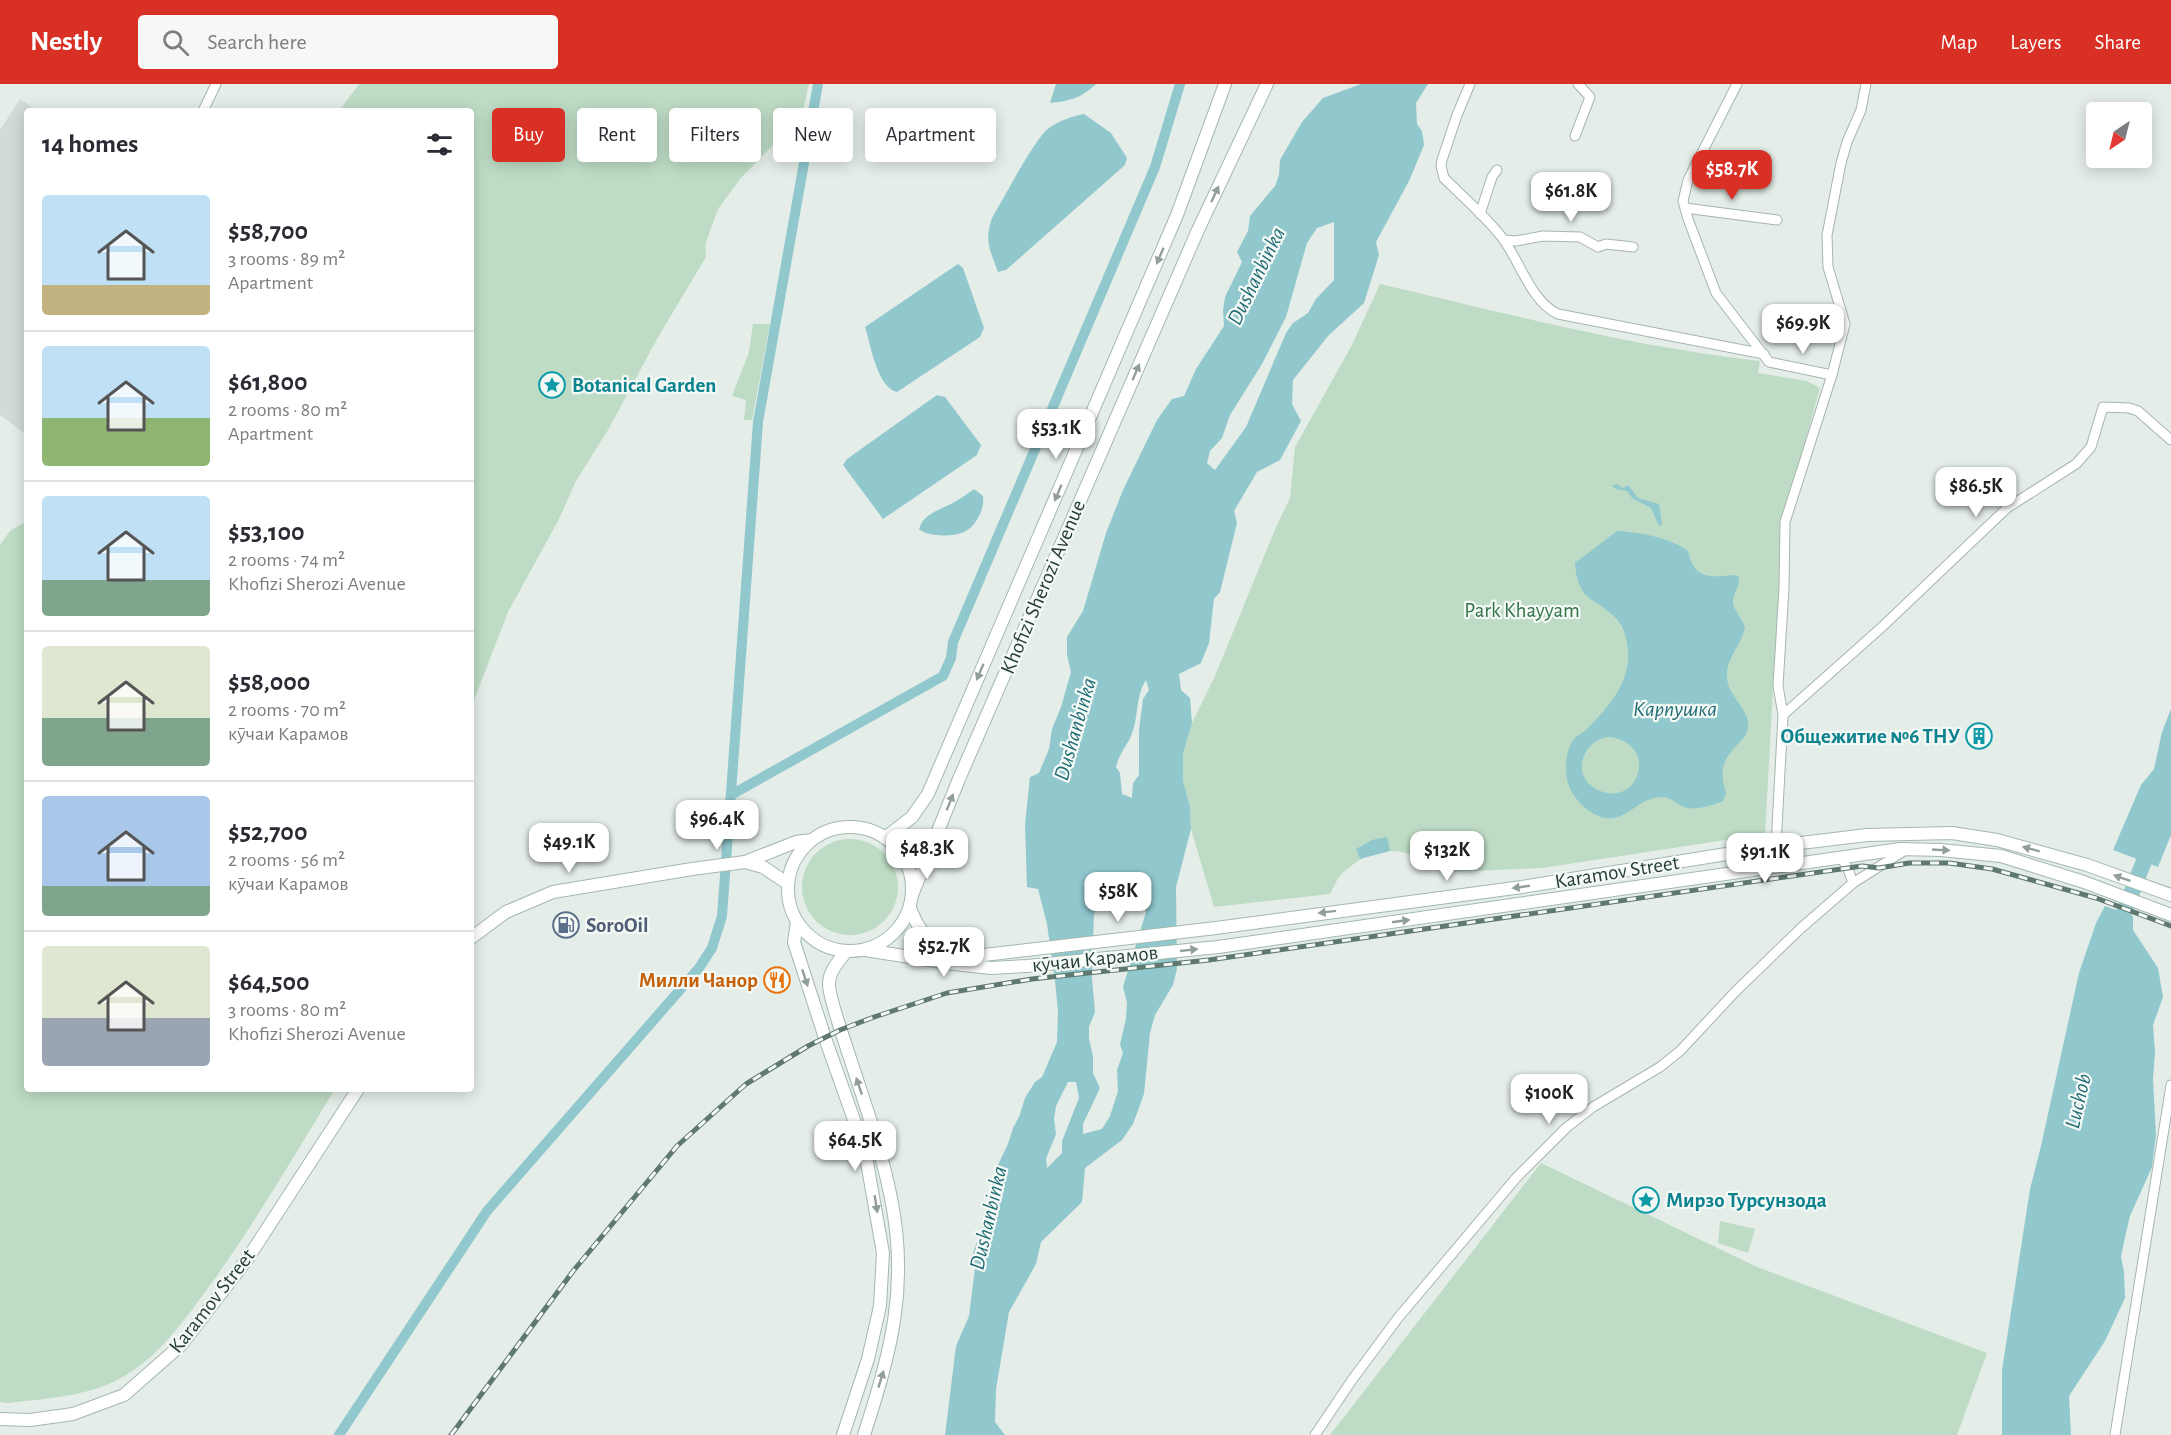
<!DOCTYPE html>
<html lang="en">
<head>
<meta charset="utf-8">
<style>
  body { margin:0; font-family:"Alegreya Sans",sans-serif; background:#f7f7f7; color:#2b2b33; height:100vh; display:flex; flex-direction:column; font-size:22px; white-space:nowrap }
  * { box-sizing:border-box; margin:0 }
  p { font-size:20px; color:#7c7c81 }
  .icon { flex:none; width:33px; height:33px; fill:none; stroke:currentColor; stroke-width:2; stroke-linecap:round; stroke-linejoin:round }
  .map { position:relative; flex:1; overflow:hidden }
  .sheet { position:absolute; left:24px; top:24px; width:450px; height:984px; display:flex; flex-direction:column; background:#fff; border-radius:6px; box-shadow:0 3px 15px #0003 }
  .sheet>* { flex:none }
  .top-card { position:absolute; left:492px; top:24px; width:570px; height:54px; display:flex; gap:12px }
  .needle { width:39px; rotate:215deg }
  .fabs { position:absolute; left:2086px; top:18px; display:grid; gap:12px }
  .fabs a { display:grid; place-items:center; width:66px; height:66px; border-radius:6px; background:#fff; box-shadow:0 3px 15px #0003; font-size:30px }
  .price { position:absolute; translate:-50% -51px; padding:0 14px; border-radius:12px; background:#fff; color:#222; font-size:20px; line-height:39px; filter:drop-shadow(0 2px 3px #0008) }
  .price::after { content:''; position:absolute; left:50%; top:36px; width:18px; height:14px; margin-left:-9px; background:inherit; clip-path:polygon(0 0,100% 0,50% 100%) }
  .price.active { background:#d93025; color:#fff }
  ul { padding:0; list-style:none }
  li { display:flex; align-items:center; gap:18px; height:150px; padding:0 18px }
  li+li { border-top:2px solid #e1e1e2 }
  li span { display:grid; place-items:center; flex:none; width:168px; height:120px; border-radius:6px; color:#555 }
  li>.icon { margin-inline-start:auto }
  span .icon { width:72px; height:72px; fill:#fffc; stroke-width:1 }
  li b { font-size:26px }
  h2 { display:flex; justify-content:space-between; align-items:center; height:72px; padding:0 18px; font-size:26px }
  .chip { padding:0 21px; border-radius:6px; background:#fff; box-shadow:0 3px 15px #0003; font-size:21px; line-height:54px }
  .chip.active { background:#d93025; color:#fff }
  header { display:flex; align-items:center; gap:36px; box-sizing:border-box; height:84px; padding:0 30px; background:#d93025; color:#fff }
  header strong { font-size:28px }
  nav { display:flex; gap:33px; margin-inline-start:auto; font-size:21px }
  .search { width:420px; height:54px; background:#f7f7f7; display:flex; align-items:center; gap:15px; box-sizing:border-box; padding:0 21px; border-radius:6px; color:#7c7c81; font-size:22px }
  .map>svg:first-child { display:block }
  .built { fill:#d2dcd7 }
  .green { fill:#bedcc5 }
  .water { fill:#90c8ce; fill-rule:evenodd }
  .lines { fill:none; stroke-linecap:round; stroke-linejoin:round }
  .canal { stroke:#90c8ce; stroke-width:10 }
  .river { stroke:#90c8ce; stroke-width:16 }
  .street-casing { stroke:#a7b5af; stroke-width:11 }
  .secondary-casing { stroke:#a3b8af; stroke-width:14 }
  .street { stroke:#fff; stroke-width:9 }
  .secondary { stroke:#fff; stroke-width:12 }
  .rail-casing { stroke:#5f7870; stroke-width:5 }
  .rail { stroke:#f4f9f6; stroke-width:3; stroke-dasharray:9; stroke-linecap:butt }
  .oneway { fill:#929e9a }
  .labels { text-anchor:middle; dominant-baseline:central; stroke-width:4.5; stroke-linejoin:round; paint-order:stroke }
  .culture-label { font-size:21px; font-weight:bold; fill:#0d838f; stroke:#f4f9f6; text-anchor:start }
  .street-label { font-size:21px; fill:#243d35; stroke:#f4f9f6 }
  .park-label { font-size:21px; fill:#317246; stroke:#f4f9f6 }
  .service-label { font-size:21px; font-weight:bold; fill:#4e5e75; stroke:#f4f9f6; text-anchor:start }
  .food-label { font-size:21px; font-weight:bold; fill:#c56008; stroke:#f4f9f6; text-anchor:end }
  .water-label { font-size:22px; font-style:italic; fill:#226d76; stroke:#f4f9f6 }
</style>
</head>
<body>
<header>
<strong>Nestly</strong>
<div class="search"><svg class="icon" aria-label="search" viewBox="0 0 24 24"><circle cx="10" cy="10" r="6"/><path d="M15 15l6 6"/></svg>Search here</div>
<nav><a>Map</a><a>Layers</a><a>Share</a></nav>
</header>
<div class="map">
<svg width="2171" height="1351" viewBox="0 0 2171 1351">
  <rect width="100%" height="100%" fill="#e4ede8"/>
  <path class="built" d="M20,15l18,12h-11v324l-27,-20v-285z"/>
  <g class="green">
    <path d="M359,0h450l-5,22 -32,40 -31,32 -23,31 -13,36 1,12 -49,82 -49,91 -32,51 -18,40 -50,91 -37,96v-597h-132z"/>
    <path d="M1380,200c125,29 251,63 380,77l-2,12 49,8 13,7 -25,90 -13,40 -2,18 4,25 -11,129 -8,144 -223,34 -96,4c-7,-6 -13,-8 -21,-12 -30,-14 -53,-12 -79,10 -8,6 -12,16 -16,24l-116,13 -23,-78 -1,-22 -7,-27v-26l9,-31 23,-47 61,-149 14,-29 5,-51 57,-102z"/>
    <path d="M753,240h17l-18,96h-8l2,-20 -14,-4 17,-44z"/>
    <path d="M27,437v568h308c-40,65 -78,131 -122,192 -28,38 -57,82 -102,102 -32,14 -69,16 -103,20l-8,-1v-857l10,-14z"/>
    <circle cx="850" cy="803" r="48"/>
    <path d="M1541,1079l216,104 230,86 -30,82h-627z"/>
    <path d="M1720,1137l35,8 -7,24 -30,-10z"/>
  </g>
  <g class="water">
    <path d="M1056,0h40c-15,14 -26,17 -46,19z"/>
    <path d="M1361,0h67l-12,19 1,21 5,7 2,14 -15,36 -33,61 3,13 -15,48 -36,33 -35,44 -1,24 9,17 -21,39 -23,12 -23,39 3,12 -17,69 -6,7 -5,44 -8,20 -22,11 2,16 9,8 2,25 -9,31v26l7,27 1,22 -15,58 1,82 -4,16 -18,30 -5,18 -6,61 -11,30 -11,16 -37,28 -3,34 -41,40 -5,22 -27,48 -13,77 -1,33 10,13h-60l11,-89 13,-30 6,-48 -2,-15 15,-44 9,-42 11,-23 5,-16 6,-11 6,-19 10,-16 7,-5 15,-35 1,-30 -3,-32 -8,-56 -9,-35 -11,-2 -2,-63 5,-47 9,-4 10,-24 3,-20 9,-22 10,-35 -4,-17v-18l16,-26 23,-78 17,-43 34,-70 15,-21 12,-3 12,-27 28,-43 -1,-16 2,-13 17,-35 -5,-10 11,-21 2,-15 25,-30 4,-11 1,-15 22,-38 21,-24zM1334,138v58l-18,19 -8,14 -15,10 -7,10 -40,94 -31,43 -8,-7 3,-12 12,-13 8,-23 32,-51 24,-47 21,-74 10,-15zM1146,596l3,10 -6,9 -4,31v45l-6,8 -1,15 -10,-4 -2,-21 -4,-6c3,-13 10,-20 15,-31 8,-18 4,-39 15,-56zM1134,791l9,9 3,28 -23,75 4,16 -1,15 -6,27 3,8 -6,17 1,21 -8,25 -8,13 -19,5v-10l17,-36 -7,-15v-17l-4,-17v-12l6,-15 -3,-34 2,-64 10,-17 6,-5 7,-13zM1068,998h8l3,16 -17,43v12l-15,15 -1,-9 10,-25 -2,-15 2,-13z"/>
    <path d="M1084,30l27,19 16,25 -2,7 -119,105 -8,2c-8,-22 -14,-31 -6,-54 11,-18 43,-80 57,-90 10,-7 23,-12 35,-14z"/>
    <path d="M958,180l5,4 21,60 -4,9 -83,55c-20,-5 -26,-46 -32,-65z"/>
    <path d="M937,311l8,2 36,48 -4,10 -94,64 -40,-54 4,-6z"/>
    <path d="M1617,400l6,4 5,-3 10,13 21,6 3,21 -3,1 -8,-18 -19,-10 -5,-7 -11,-2 -4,-3z"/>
    <path d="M974,405l9,7c2,12 -7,31 -19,36 -11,5 -36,5 -45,-3 5,-16 21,-19 34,-26 7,-4 14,-9 21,-14z"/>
    <path d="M1617,447c21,1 50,6 68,18 5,3 4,7 6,12 7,20 28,15 45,14l3,2c1,9 -5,15 -6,23 -1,9 9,18 12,27 -3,18 -20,32 -18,51 1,19 24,32 21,50 -1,7 -5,11 -9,15 -17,17 -20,28 -13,50l-3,8c-9,4 -26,9 -36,7 -9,-2 -15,-11 -24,-11 -31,-1 -41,41 -79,10 -10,-9 -18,-22 -18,-36 -1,-8 2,-24 7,-31 3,-4 10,-7 14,-11 21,-22 43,-45 41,-78 -2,-26 -10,-33 -30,-47 -5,-3 -11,-7 -14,-11 -7,-10 -8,-19 -9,-30zM1608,653c19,1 36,15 30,36 -11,40 -73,15 -52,-21 6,-10 12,-13 22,-15z"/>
    <path d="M2171,625v126l-13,32 -45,-17 28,-65 13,-16 8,-37z"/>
    <path d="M1418,751l31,10 -11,12 -14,-6 -10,-1z"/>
    <path d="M1387,753l3,14 -30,8 -4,-10 16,-9z"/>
    <path d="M2105,822l28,10v14l25,38 5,29 -10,28 2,28 -2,26 3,56 -4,32 -22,49 -5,21 -4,20 3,15 1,26 -20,43 -36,55 2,39h-69v-65l28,-181 11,-43 38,-173 17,-50z"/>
  </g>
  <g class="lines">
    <g class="canal">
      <path d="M731,711l212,-119 8,-18 2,-16 202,-475 25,-83"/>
      <path d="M339,1351l148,-224 212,-243 13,-20 10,-32 36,-494 60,-338"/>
    </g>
    <path class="river" d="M2116,849l35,-90"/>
    <g class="street-casing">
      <g id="street">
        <path d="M1470,0l-13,31 -15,45 -1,6 3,12c19,19 40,37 56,57 20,24 29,65 58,79l206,40"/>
        <path d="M1737,0l-49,96 -5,21 5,18 28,74 53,69 63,13"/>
        <path d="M203,27l13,-27"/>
        <path d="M1575,52l15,-39 -12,-13"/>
        <path d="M1685,124l92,12"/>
        <path d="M1480,130l12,-37 5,-7"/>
        <path d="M1504,156l12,1 27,-5 37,1 18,10 8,-3 27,3"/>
        <path d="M1783,631l99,-88 125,-119 69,-44 15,-17 12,-40 26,1 9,3 33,29"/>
        <path d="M1776,762l7,-131 -5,-29 6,-98 1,-66 47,-147 13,-51 -17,-57 -1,-32 14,-72 6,-21 14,-32 5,-26"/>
        <path d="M1841,773l7,12 5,14"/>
        <path d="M1315,1351l37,-55 46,-62 118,-140 50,-50 27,-21 67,-40 20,-16 55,-59 65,-63 53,-46 54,-34"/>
        <path d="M2115,1351l56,-350"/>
      </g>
    </g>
    <g class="secondary-casing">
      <g id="secondary">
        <circle cx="850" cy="805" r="62"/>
        <path d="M885,754l27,-21 16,-23 249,-579 48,-131"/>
        <path d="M745,778l18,5 24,16"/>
        <path d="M912,811l47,-116 239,-549 69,-146"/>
        <path d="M910,824c14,38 36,46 74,47l232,-27 306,-41 254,-41 91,-11 85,-2 45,7 90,25 84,30"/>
        <path d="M797,838l-3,20 31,96 40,113 18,102 -3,53 -12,53 -25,76"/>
        <path d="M471,854l35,-26 47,-20 139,-23 53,-7 51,-20 15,-2"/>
        <path d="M865,866l90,14 36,4 36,-2 191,-19 682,-98 41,1 60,6 83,26 87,33"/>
        <path d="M846,868c-7,8 -17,20 -17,31 -1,12 14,53 18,66 16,49 34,99 44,149 18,89 0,153 -27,237"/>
        <path d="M0,1335l30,1 43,-6 51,-19 57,-50 67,-87 110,-169"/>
      </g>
    </g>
    <use href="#street" class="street"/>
    <use href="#secondary" class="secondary"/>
    <g class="rail-casing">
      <path id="rail" d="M451,1351l123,-165 103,-124 69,-62 62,-38 32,-16 34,-13 73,-24 85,-14 177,-19 653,-94 17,2 30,-5h40l43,6 104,29 75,28"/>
    </g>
    <use href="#rail" class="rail"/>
  </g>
  <defs><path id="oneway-solid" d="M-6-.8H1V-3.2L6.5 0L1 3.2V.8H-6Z" transform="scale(1.5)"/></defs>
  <g class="oneway">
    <use href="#oneway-solid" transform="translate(1215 110) rotate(-65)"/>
    <use href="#oneway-solid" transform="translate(1160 172) rotate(113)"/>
    <use href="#oneway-solid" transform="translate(1136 288) rotate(-67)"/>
    <use href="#oneway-solid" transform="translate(1058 409) rotate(113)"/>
    <use href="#oneway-solid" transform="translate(980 588) rotate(113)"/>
    <use href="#oneway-solid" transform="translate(950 718) rotate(-68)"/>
    <use href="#oneway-solid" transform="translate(2031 765) rotate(-165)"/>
    <use href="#oneway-solid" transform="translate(1941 766) rotate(3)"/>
    <use href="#oneway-solid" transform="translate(2122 794) rotate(-161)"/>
    <use href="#oneway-solid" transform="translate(1521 803) rotate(172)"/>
    <use href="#oneway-solid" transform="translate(1327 828) rotate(173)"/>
    <use href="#oneway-solid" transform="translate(1401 837) rotate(-8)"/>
    <use href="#oneway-solid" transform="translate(1189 866) rotate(-6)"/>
    <use href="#oneway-solid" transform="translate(805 894) rotate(72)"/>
    <use href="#oneway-solid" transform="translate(859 1002) rotate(-109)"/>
    <use href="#oneway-solid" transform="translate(876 1120) rotate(81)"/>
    <use href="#oneway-solid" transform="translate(881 1295) rotate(-73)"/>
  </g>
  <defs>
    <g id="sight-ring" transform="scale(1.35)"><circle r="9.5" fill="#f4f9f6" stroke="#0f9aa8" stroke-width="1.5"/><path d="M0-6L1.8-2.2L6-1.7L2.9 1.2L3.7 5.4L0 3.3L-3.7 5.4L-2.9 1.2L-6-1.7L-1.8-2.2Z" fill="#0f9aa8"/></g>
    <g id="building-ring" transform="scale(1.35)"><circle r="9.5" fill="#f4f9f6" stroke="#0f9aa8" stroke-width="1.5"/><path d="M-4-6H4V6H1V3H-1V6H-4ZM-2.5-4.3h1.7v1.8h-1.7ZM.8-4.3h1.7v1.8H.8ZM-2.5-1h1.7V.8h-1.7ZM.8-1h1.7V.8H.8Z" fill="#0f9aa8"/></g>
    <g id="fuel-ring" transform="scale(1.35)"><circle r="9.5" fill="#f4f9f6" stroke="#5c6f8a" stroke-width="1.5"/><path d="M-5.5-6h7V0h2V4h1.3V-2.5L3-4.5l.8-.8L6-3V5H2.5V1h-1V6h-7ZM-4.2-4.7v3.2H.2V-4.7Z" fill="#5c6f8a"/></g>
    <g id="restaurant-ring" transform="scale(1.35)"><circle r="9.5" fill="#f4f9f6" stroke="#e8710a" stroke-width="1.5"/><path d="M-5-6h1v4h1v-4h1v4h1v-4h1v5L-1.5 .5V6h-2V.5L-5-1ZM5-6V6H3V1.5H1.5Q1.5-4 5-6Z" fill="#e8710a"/></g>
  </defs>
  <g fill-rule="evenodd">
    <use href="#sight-ring" x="552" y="301"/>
    <use href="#building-ring" x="1979" y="652"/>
    <use href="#fuel-ring" x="566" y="841"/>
    <use href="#restaurant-ring" x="777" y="896"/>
    <use href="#sight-ring" x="1646" y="1116"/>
  </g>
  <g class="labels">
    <g class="culture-label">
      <text x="572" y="301">Botanical Garden</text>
      <text x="1960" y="652" text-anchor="end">Общежитие №6 ТНУ</text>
      <text x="1666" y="1116">Мирзо Турсунзода</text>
    </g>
    <g class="street-label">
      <text transform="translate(1043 503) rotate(-67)">Khofizi Sherozi Avenue</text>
      <text transform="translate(1617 788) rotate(-9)">Karamov Street</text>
      <text transform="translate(1095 875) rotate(-6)">кӯчаи Карамов</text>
      <text transform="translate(212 1217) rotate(-52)">Karamov Street</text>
    </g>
    <g class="park-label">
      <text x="1522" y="526">Park Khayyam</text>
    </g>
    <g class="service-label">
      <text x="586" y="841">SoroOil</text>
    </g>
    <g class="food-label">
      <text x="758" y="896">Милли Чанор</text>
    </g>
    <g class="water-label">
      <text transform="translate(1256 192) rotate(-64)">Dushanbinka</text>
      <text x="1675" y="625">Карпушка</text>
      <text transform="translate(1075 645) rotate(-74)">Dushanbinka</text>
      <text transform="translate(2078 1017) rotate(-77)">Luchob</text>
      <text transform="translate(988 1134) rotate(-77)">Dushanbinka</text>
    </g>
  </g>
</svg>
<div class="fabs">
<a><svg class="needle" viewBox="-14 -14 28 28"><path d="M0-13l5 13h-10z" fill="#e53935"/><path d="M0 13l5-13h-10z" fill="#7c7c81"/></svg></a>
</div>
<b class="price active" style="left:1732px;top:117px">$58.7K</b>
<b class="price" style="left:1571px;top:139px">$61.8K</b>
<b class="price" style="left:1803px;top:271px">$69.9K</b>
<b class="price" style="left:1056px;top:376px">$53.1K</b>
<b class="price" style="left:1976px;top:434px">$86.5K</b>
<b class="price" style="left:717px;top:767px">$96.4K</b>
<b class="price" style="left:569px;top:790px">$49.1K</b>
<b class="price" style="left:927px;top:796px">$48.3K</b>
<b class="price" style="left:1447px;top:798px">$132K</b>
<b class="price" style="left:1765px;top:800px">$91.1K</b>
<b class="price" style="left:1118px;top:839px">$58K</b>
<b class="price" style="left:944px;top:894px">$52.7K</b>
<b class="price" style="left:1549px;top:1041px">$100K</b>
<b class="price" style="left:855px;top:1088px">$64.5K</b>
<div class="top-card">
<a class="chip active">Buy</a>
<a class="chip">Rent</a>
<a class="chip">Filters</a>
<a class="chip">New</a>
<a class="chip">Apartment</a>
</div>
<section class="sheet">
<h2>14 homes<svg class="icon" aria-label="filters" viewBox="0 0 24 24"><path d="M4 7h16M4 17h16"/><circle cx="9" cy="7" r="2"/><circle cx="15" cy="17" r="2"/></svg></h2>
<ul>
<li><span style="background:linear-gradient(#bfe0f5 75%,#c2b280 0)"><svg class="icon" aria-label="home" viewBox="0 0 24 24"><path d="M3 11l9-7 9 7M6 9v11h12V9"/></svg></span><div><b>$58,700</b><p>3 rooms · 89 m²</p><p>Apartment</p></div></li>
<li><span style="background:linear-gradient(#bfe0f5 60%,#8fb573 0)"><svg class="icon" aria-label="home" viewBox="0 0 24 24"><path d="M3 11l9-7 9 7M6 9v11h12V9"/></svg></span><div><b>$61,800</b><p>2 rooms · 80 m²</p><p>Apartment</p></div></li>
<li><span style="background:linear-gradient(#bfe0f5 70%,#7fa58c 0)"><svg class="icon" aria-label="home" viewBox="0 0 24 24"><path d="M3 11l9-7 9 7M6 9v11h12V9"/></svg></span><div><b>$53,100</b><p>2 rooms · 74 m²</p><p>Khofizi Sherozi Avenue</p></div></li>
<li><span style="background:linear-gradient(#dfe7d0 60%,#7fa58c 0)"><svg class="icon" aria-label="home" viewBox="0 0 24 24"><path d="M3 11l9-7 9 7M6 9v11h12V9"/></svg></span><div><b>$58,000</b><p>2 rooms · 70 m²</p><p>кӯчаи Карамов</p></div></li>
<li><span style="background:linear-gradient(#a9c7e8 75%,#7fa58c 0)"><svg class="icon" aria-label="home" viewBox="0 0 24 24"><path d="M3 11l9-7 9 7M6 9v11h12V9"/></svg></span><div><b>$52,700</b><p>2 rooms · 56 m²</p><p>кӯчаи Карамов</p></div></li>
<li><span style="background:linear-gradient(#dfe7d0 60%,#9aa5b1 0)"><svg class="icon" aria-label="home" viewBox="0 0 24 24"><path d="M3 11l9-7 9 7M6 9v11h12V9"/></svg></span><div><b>$64,500</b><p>3 rooms · 80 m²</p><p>Khofizi Sherozi Avenue</p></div></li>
</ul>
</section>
</div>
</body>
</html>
